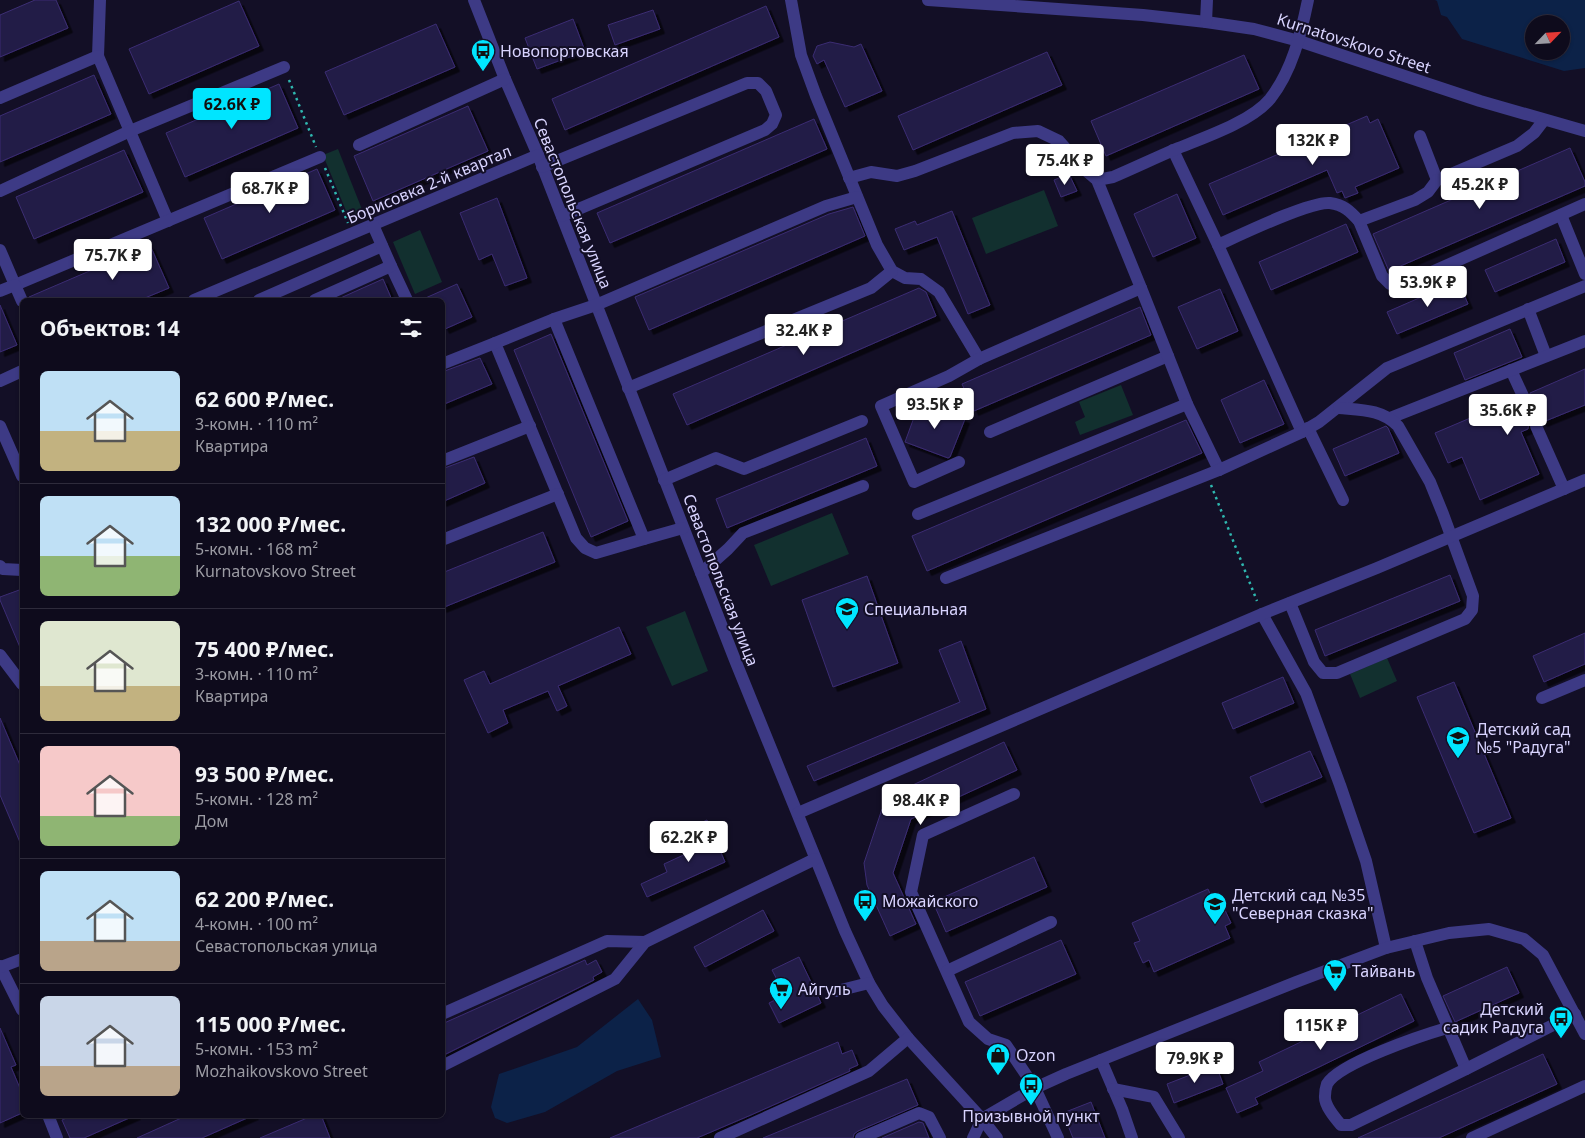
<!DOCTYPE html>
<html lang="ru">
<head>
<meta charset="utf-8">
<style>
  body { margin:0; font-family:"Noto Sans",sans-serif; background:#171425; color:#f1f3f6; height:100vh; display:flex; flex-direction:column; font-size:19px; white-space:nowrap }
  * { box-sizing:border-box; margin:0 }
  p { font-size:16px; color:#9b9ba3 }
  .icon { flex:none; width:28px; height:28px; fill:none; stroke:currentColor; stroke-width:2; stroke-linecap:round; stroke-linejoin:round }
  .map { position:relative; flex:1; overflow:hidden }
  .drawer { position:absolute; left:20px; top:298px; width:425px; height:820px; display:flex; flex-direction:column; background:#0e0b1c; border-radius:8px; box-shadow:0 1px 4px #0004,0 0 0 1px #2e2b3b }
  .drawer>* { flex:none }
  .needle { width:32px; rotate:65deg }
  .fabs { position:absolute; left:1525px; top:15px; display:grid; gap:10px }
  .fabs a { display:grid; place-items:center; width:45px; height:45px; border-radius:50%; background:#0e0b1c; box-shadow:0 1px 4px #0004,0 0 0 1px #2e2b3b; font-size:25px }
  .price { position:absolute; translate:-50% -42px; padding:0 11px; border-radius:5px; background:#fff; color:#222; font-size:16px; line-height:32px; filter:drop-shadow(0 1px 2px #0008) }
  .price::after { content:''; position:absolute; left:50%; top:30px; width:15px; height:11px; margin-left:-8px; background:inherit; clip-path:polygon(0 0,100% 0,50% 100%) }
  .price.current { background:#00e5ff; color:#111 }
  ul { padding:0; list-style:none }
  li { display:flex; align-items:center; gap:15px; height:125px; padding:0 20px }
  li+li { border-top:1px solid #2e2b3b }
  li span { display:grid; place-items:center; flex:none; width:140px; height:100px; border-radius:8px; color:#555 }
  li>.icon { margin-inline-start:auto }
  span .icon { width:60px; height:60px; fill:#fffc; stroke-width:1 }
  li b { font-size:21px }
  h2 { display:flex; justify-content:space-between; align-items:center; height:60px; padding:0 20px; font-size:21px }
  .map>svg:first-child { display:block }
  .green { fill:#12302f }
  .water { fill:#0c2248; fill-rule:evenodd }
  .building { fill:#241b47; stroke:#3b2d73; filter:url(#shadow) }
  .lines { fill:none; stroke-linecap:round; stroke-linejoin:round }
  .minor-tunnel { stroke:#312d47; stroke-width:12; stroke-dasharray:12 6; stroke-linecap:butt }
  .path { stroke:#2fb8b0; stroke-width:2.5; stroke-dasharray:2.5 4; stroke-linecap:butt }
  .minor { stroke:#3d3a85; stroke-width:12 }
  .labels { text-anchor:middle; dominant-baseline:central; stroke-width:4; stroke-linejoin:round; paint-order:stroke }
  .street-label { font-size:16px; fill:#d9d4ff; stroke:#130f26 }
  .poi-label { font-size:16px; fill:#d9d4ff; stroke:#130f26; text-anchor:start }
</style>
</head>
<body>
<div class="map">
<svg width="1585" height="1138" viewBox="0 0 1585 1138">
  <defs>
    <filter id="shadow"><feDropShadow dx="4.5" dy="4.5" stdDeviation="0" flood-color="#0009"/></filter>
  </defs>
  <rect width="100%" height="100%" fill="#130f26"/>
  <g class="green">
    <path d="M338,149l25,63 -14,6 -26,-63z"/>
    <path d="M1044,190l14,36 -72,28 -14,-36z"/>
    <path d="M420,230l22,52 -27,12 -22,-52z"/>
    <path d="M1121,385l12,30 -53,20 -5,-13 10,-5 -6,-15z"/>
    <path d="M832,513l17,41 -78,32 -17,-41z"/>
    <path d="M685,611l23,60 -36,15 -26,-59z"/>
    <path d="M1387,658l10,23 -37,17 -10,-24z"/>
  </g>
  <g class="water">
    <path d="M1435,0h150v68l-21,3 -102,-32 -15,-22 -6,-2 -4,-14zM1534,24h27v27h-27z"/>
    <path d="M638,999l14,21 9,37 -44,14 -72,41 -38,11 -12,-5 -4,-11 8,-33 78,-27z"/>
  </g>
  <g class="building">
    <path d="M35,0h21l12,28 -68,29v-42z"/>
    <path d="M239,1l20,45 -110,48 -20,-45z"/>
    <path d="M766,6l13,31 -214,93 -13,-31z"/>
    <path d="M653,10l7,19 -45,16 -7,-20z"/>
    <path d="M573,19l12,32 -48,18 -12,-31z"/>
    <path d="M436,24l19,43 -111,48 -19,-43z"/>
    <path d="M830,42l24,5 7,-3 21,47 -37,16 -21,-47 -7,4 -4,-8 4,-10z"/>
    <path d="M1047,52l15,33 -149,65 -15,-34z"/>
    <path d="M1244,55l15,34 -153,67 -15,-35z"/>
    <path d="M94,75l17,39 -111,48v-46z"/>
    <path d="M279,84l19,44 -113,49 -19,-44z"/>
    <path d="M468,106l20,45 -115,50 -19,-45z"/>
    <path d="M1367,116l3,7 8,-4 21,49 -44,19 3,6 -13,5 -3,-7 -5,2 -10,-23 -104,45 -14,-31z"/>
    <path d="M814,119l13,30 -217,94 -13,-30z"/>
    <path d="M1570,148l15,34v4l-196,85 -16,-37z"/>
    <path d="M124,150l19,42 -109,47 -18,-42z"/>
    <path d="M317,169l18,41 -113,49 -18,-41z"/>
    <path d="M1069,174l8,17 -16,6 -7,-17z"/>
    <path d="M1177,194l19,44 -43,19 -19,-43z"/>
    <path d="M497,198l30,80 -22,8 -13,-32 -13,6 -19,-47z"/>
    <path d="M853,207l12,29 -216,94 -14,-33 194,-83z"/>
    <path d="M952,211l38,94 -22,9 -31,-77 -33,13 -9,-21 20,-8 2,4z"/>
    <path d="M1346,224l12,28 -87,38 -12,-28z"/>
    <path d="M1556,239l9,23 -70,30 -10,-22z"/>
    <path d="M150,245l19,43 -29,12h-110l-1,-3z"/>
    <path d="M383,279l9,21h-56z"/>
    <path d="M1458,281l10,23 -71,30 -10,-22z"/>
    <path d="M457,284l15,33 -27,12 -3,-6v-23h-21z"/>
    <path d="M919,288l7,4 10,24 -249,109 -14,-31z"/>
    <path d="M1220,289l18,42 -41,18 -19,-42z"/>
    <path d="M0,305l17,40 -17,7z"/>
    <path d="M1140,307l11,28 -177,76 -12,-27z"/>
    <path d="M1510,329l12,28 -57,23 -11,-27z"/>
    <path d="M551,334l77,187 -37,16 -77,-187z"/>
    <path d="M480,358l12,26 -50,21v-33z"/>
    <path d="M1585,369v36l-42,17 -3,-3 -7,-1 -4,4 -1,7 -7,3 18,42 -59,26 -18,-43 -14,6 -13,-30 80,-34 4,4 7,1 4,-4v-7z"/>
    <path d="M1264,380l20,44 -44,19 -19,-43z"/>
    <path d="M920,401l45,18 -15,38 -2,1 -43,-16z"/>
    <path d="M1186,420l16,33 -275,118 -15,-35z"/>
    <path d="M1386,426l2,2 11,25 -54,23 -12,-27z"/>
    <path d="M866,438l11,28 -150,62 -11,-29z"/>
    <path d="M474,457l11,26 -43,19v-33z"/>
    <path d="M543,532l12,30 -113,46v-35z"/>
    <path d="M1450,575l10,26 -135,55 -10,-26z"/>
    <path d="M867,576l31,87 -65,24 -31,-87z"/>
    <path d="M22,589v63l-22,-52v-3z"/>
    <path d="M619,627l12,27 -73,32 9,20 -10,5 -9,-20 -45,19 5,13 -20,10 -24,-53 20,-9 6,13z"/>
    <path d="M1585,633v31l-41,18 -11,-26z"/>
    <path d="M961,641l25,68 -172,72 -7,-15 153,-64 -21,-52z"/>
    <path d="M1283,677l11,26 -61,26 -11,-26z"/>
    <path d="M1454,682l57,136 -37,15 -57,-136z"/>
    <path d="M0,718l22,52v77l-22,-52z"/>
    <path d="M1004,742l13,28 -106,49 -18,54 23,51 -26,12 -23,-51 -3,-22 18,-54 16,-17z"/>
    <path d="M1310,751l12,26 -61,26 -11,-26z"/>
    <path d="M707,820l18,42 -78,35 -6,-13 26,-12 -3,-8 39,-18 -9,-20z"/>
    <path d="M1034,857l13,30 -101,45 -13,-30z"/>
    <path d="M1208,889l10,22 6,-3 7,15 -6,3 5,12 -76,34 -5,-12 -6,3 -9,-20 6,-2 -8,-18z"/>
    <path d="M763,910l11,21 -69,36 -11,-20z"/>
    <path d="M1061,940l15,34 -96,42 -15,-34z"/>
    <path d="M799,957l22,46 -42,20 -10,-20 16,-8 -13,-25z"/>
    <path d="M585,960l2,5 9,-5 6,12 -9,5 1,3 -152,76v-32z"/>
    <path d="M1507,967l12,26 -64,29 -12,-26z"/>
    <path d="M1401,994l13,27 -159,77 3,6 -21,9 -11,-25 37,-17 -4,-9z"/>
    <path d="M0,1028l16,37 -5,2 11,26v20l-22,10z"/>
    <path d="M838,1042l4,12 10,-4 6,15 -9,4 1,2 -99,44 -54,23h-87z"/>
    <path d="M1543,1054l14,30 -118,54h-81z"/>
    <path d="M1216,1065l7,19 -49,19 -7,-19z"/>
    <path d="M907,1079l11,26 -60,26 -4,3 -1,4h-90z"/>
    <path d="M1091,1102l14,36h-32l-10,-25z"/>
    <path d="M73,1115h63l-52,23h-14l-8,-18z"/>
    <path d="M188,1115h66l-52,23h-65z"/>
    <path d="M314,1115h7l9,23h-70z"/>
    <path d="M919,1122l4,1 6,15h-47z"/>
  </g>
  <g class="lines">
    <path class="minor-tunnel" d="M1523,396l13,30"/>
    <g class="path">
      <path d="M289,80l27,67"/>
      <path d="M325,168l23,55"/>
      <path d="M1211,485l46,116"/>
    </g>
    <g class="minor">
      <path d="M100,0l-2,56 70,165"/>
      <path d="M474,0l31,79 33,76 197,505 110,271 24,52 14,23 25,32 74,81 15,19"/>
      <path d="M791,0l10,55 15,41 61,149 15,26 13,7 16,1 18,13 40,67"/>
      <path d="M928,0l215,15 63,7 48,7 45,12 181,60 105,30"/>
      <path d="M1206,22l1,-22"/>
      <path d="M0,98l98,-42"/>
      <path d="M1420,136l17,44 80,-34 17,-13 10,-13"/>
      <path d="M359,145l146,-66"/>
      <path d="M1173,150l45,95 84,187"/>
      <path d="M542,167l205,-84h11l8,8 10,24 -4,9 -7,6 -203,86"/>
      <path d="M849,178l22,-6 26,4 18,-5 98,-38 25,-2 21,10 25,28 13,11 44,108"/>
      <path d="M1097,180l16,-3c21,-9 42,-19 63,-28 27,-11 75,-27 94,-50 22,-28 31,-65 38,-99"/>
      <path d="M0,191l130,-60 154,-64"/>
      <path d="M1561,215l24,59"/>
      <path d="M1359,221l23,55 8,8 17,-1 178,-79"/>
      <path d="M1218,245c22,-10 92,-44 112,-42 14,2 20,8 29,18l56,-21 13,-8 9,-12"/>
      <path d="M0,250l15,35 305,-128"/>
      <path d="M391,266l16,34"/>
      <path d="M0,291l15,-6 7,16"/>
      <path d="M194,300l344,-145"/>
      <path d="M259,300l123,-54"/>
      <path d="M315,300l76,-34 -18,-41"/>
      <path d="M1528,309l18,47"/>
      <path d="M554,319l-59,24 81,195 9,10 11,5 48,-14"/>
      <path d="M442,364l53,-21"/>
      <path d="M1511,370l12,26"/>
      <path d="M0,381l22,-10"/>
      <path d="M628,388l243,-100 21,-17"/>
      <path d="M1390,418l195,-77"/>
      <path d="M0,426l22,50"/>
      <path d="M1536,426l28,63"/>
      <path d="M1308,428l35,72"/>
      <path d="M990,432l178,-76"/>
      <path d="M442,461l88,-35"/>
      <path d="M959,462l-45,20 -33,-76 68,-30 30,-17 162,-71 46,116"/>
      <path d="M664,480l52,-22 28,11 118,-48"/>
      <path d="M918,514l269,-110 32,66"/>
      <path d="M683,528l-39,11 -90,-220 42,-14 230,-99 31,-9"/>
      <path d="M442,540l116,-46"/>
      <path d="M0,566l3,3 19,1"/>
      <path d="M701,573l27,-24 15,-16 120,-47"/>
      <path d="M946,578l273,-108 83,-38 17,-10 68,-54 198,-82"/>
      <path d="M1290,603l24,59 9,11h14l128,-54 7,-9 1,-14 -30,-82 -13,-32 -32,-56c-16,-17 -38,-16 -59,-18"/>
      <path d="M1262,614l44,79 34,92 26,76 20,87"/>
      <path d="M0,655l22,29"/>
      <path d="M1542,698l43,-18"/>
      <path d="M1014,794l-91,41 -12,57 58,130 19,17 18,6 29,43 23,50"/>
      <path d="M798,813l464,-199 115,-46 208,-88"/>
      <path d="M1415,941l12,37 39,91"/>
      <path d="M0,966l22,44"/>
      <path d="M1,967l21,-8"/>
      <path d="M947,971l104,-49"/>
      <path d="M837,991l32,-8"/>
      <path d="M442,1014l165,-73 38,1"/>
      <path d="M1447,1028c-24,7 -108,35 -120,56 -1,3 -2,9 -2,12 -1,9 10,22 16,29h10l115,-56 109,-55"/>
      <path d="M1101,1060l21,49 10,29"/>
      <path d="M444,1065l171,-86 30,-37 170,-83"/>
      <path d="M1113,1089l41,8 25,41"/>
      <path d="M48,1115l9,23"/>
      <path d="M982,1119l53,-31 31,-14 230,-92 90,-34 63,-15 40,-4 35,10 19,16 42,79"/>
      <path d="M720,1138l149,-67 39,-33"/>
      <path d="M861,1138l58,-25 10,4 11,21"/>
      <path d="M973,1138l9,-19"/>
      <path d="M1472,1138l113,-52"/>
    </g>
  </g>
  <defs>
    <g id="bus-pin" transform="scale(1.25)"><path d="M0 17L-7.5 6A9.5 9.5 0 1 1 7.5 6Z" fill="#00e5ff" stroke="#130f26"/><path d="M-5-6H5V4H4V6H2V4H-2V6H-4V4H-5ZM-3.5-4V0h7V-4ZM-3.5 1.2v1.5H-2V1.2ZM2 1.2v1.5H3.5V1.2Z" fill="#111"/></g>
    <g id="school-pin" transform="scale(1.25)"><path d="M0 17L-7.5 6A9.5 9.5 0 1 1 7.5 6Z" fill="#00e5ff" stroke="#130f26"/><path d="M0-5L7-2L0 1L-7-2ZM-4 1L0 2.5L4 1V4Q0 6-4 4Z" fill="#111"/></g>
    <g id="supermarket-pin" transform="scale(1.25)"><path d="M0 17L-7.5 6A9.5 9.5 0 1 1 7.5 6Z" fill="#00e5ff" stroke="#130f26"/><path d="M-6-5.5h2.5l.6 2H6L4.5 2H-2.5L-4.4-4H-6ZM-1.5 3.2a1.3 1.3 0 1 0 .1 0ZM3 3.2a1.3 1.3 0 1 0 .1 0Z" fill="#111"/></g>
    <g id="shop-pin" transform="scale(1.25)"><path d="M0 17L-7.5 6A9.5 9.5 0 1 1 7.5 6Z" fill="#00e5ff" stroke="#130f26"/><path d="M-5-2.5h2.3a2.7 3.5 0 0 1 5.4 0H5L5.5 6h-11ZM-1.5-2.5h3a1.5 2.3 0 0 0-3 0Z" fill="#111"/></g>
  </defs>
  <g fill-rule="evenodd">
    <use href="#bus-pin" x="483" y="51"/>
    <use href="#school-pin" x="847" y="609"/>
    <use href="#school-pin" x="1458" y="738"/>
    <use href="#bus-pin" x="865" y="901"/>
    <use href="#school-pin" x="1215" y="904"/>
    <use href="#supermarket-pin" x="1335" y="971"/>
    <use href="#supermarket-pin" x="781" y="989"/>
    <use href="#bus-pin" x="1561" y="1018"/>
    <use href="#shop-pin" x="998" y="1055"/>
    <use href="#bus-pin" x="1031" y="1085"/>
  </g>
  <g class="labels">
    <g class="street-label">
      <text transform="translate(1354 43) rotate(18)">Kurnatovskovo Street</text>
      <text transform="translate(429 184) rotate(-23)">Борисовка 2-й квартал</text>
      <text transform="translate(573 203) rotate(68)">Севастопольская улица</text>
      <text transform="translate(721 580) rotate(69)">Севастопольская улица</text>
    </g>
    <g class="poi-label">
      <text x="500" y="51">Новопортовская</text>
      <text x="864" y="609">Специальная</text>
      <text x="1476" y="729">Детский сад<tspan x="1476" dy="18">№5 "Радуга"</tspan></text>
      <text x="1232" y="895">Детский сад №35<tspan x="1232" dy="18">"Северная сказка"</tspan></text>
      <text x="882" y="901">Можайского</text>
      <text x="1352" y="971">Тайвань</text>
      <text x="798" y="989">Айгуль</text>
      <text x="1544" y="1009" text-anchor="end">Детский<tspan x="1544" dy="18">садик Радуга</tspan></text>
      <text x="1016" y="1055">Ozon</text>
      <text x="1031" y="1116" text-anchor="middle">Призывной пункт</text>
    </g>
  </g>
</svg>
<div class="fabs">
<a><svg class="needle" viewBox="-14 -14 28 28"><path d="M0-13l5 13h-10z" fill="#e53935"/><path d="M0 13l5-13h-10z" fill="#9b9ba3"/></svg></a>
</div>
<b class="price current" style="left:232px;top:130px">62.6K ₽</b>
<b class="price" style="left:1313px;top:166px">132K ₽</b>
<b class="price" style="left:1065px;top:186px">75.4K ₽</b>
<b class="price" style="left:1480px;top:210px">45.2K ₽</b>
<b class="price" style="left:270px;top:214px">68.7K ₽</b>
<b class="price" style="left:113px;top:281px">75.7K ₽</b>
<b class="price" style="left:1428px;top:308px">53.9K ₽</b>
<b class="price" style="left:804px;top:356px">32.4K ₽</b>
<b class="price" style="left:935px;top:430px">93.5K ₽</b>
<b class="price" style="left:1508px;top:436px">35.6K ₽</b>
<b class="price" style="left:921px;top:826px">98.4K ₽</b>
<b class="price" style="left:689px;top:863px">62.2K ₽</b>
<b class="price" style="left:1321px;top:1051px">115K ₽</b>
<b class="price" style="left:1195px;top:1084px">79.9K ₽</b>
<section class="drawer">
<h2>Объектов: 14<svg class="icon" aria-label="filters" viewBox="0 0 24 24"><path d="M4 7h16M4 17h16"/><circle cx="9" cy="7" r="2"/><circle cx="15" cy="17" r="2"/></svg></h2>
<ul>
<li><span style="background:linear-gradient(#bfe0f5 60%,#c2b280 0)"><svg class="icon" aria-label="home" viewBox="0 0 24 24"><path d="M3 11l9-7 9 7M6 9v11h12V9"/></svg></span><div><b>62 600 ₽/мес.</b><p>3-комн. · 110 m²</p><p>Квартира</p></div></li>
<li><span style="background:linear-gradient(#bfe0f5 60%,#8fb573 0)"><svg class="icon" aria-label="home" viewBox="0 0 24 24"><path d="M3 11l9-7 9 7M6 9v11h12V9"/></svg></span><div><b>132 000 ₽/мес.</b><p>5-комн. · 168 m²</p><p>Kurnatovskovo Street</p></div></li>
<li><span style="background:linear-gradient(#dfe7d0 65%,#c2b280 0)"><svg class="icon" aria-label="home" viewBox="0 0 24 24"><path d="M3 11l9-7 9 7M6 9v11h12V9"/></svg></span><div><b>75 400 ₽/мес.</b><p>3-комн. · 110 m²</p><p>Квартира</p></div></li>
<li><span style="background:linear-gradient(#f6c9c9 70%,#8fb573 0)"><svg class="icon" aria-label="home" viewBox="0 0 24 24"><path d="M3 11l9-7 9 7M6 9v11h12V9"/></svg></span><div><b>93 500 ₽/мес.</b><p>5-комн. · 128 m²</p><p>Дом</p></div></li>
<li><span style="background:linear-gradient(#bfe0f5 70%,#b9a48a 0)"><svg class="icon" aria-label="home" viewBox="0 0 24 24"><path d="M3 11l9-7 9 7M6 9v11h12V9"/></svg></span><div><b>62 200 ₽/мес.</b><p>4-комн. · 100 m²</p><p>Севастопольская улица</p></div></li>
<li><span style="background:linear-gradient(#c9d6e8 70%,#b9a48a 0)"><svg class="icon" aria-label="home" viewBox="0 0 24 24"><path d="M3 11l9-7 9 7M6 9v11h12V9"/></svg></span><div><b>115 000 ₽/мес.</b><p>5-комн. · 153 m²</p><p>Mozhaikovskovo Street</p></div></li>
</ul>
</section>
</div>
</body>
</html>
